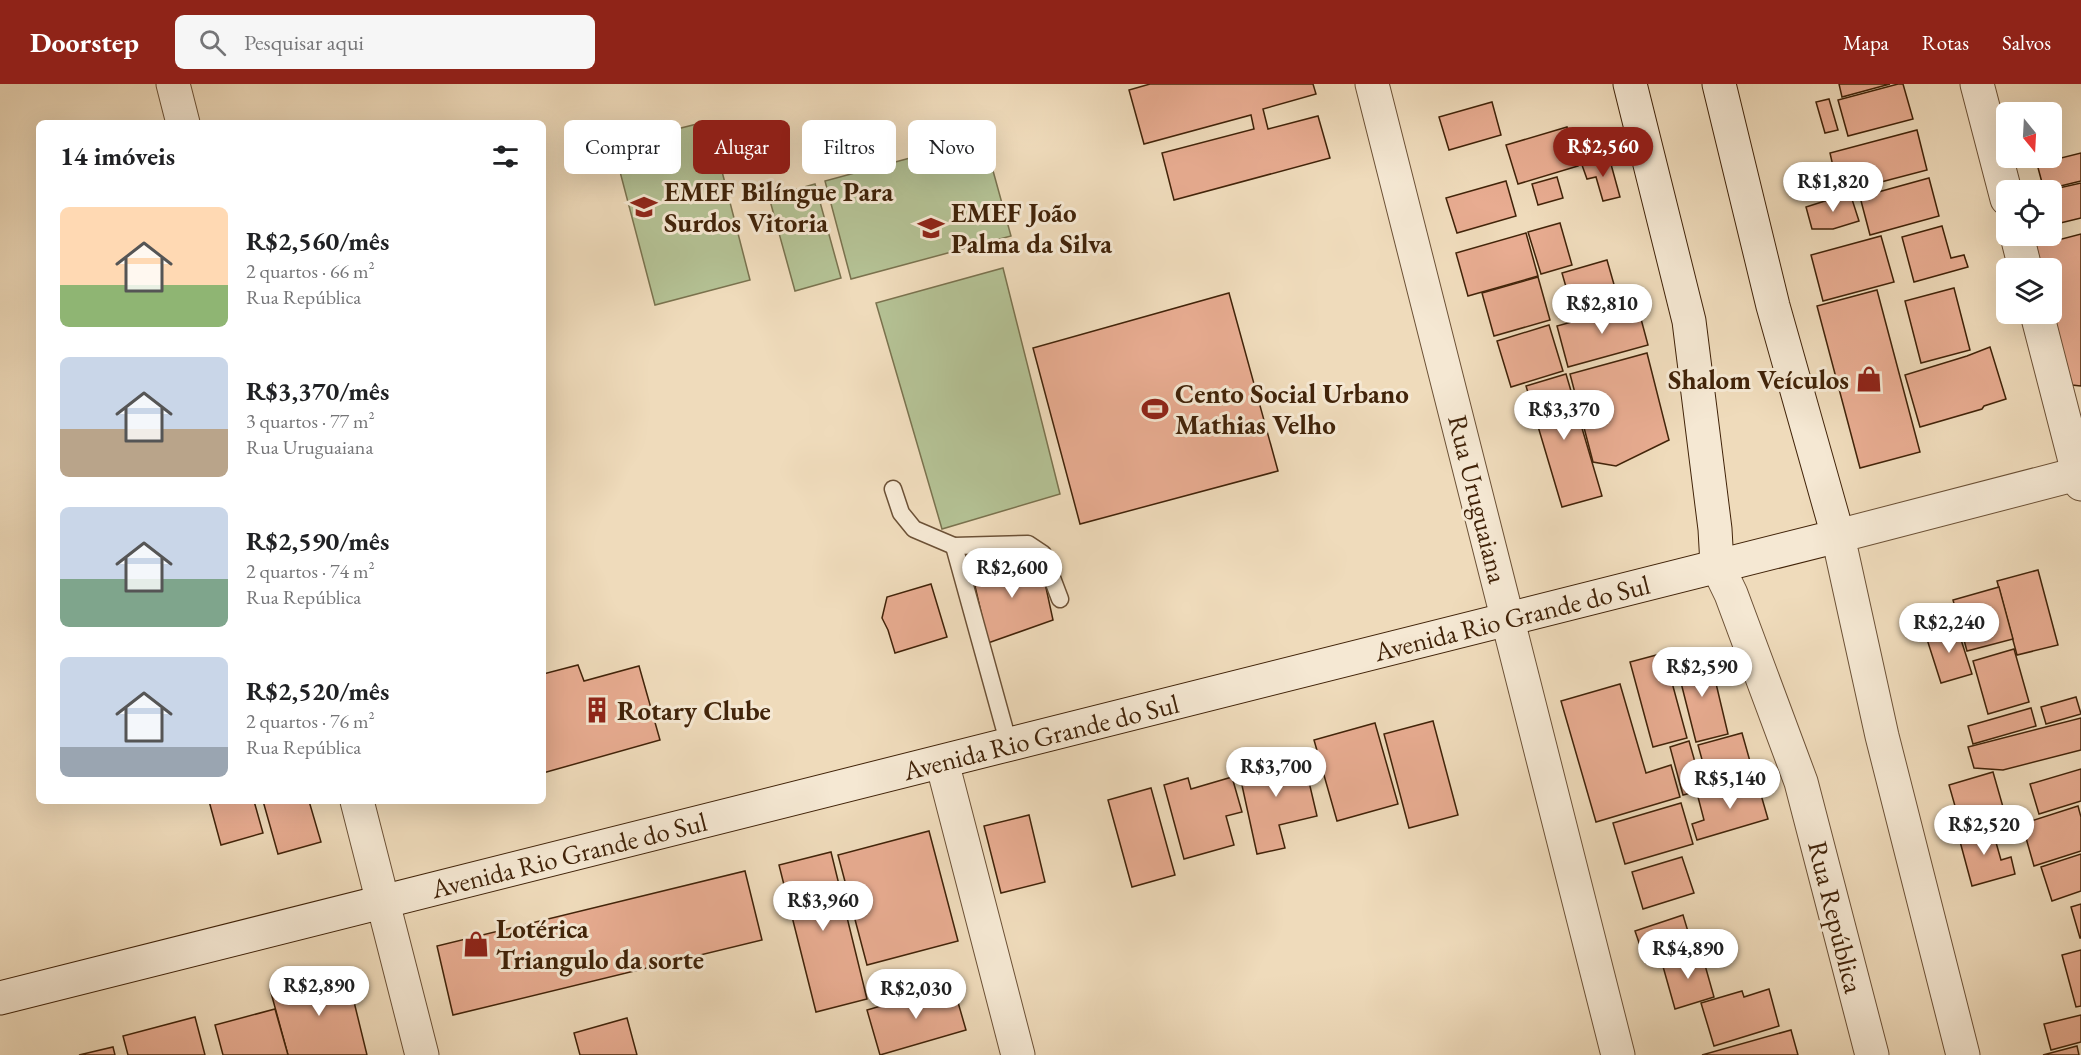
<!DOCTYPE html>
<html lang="pt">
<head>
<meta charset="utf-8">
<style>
  body { margin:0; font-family:"EB Garamond",serif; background:#f6f6f6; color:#202124; height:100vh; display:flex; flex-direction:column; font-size:22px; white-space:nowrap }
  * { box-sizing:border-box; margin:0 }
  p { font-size:20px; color:#757577 }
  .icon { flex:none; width:33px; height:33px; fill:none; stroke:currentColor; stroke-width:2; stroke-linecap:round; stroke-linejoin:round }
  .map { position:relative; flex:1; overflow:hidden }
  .details { position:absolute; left:36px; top:36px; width:510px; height:684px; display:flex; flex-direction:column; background:#fff; border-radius:9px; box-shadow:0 6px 24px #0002 }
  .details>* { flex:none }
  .banner { position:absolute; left:564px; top:36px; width:570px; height:54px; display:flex; gap:12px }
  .needle { width:39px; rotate:162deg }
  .buttons { position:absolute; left:1996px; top:18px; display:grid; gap:12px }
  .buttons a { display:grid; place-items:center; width:66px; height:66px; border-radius:9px; background:#fff; box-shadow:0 6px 24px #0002; font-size:30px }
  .price { position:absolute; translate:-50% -51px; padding:0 14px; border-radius:21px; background:#fff; color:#222; font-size:20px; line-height:39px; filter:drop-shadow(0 2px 3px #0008) }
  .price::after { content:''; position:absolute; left:50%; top:36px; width:18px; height:14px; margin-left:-9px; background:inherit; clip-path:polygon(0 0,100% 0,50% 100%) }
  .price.on { background:#8f2418; color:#fff }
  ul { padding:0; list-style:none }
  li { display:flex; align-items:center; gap:18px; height:150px; padding:0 24px }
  li span { display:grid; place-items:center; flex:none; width:168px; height:120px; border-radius:9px; color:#555 }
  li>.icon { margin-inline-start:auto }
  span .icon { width:72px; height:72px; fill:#fffc; stroke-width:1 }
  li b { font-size:26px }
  h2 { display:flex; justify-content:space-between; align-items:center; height:72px; padding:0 24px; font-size:26px }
  .chip { padding:0 21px; border-radius:9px; background:#fff; box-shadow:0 6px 24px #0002; font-size:21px; line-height:54px }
  .chip.on { background:#8f2418; color:#fff }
  header { display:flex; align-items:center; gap:36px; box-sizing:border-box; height:84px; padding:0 30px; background:#8f2418; color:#fff }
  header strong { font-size:28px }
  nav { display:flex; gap:33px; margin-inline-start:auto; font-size:21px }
  .search { width:420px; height:54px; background:#f6f6f6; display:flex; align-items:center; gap:15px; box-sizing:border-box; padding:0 21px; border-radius:9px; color:#757577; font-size:22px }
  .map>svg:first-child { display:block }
  .green { fill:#b4c194; stroke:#7a724e; stroke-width:1.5 }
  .building { fill:#e8ac91; stroke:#412309; stroke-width:1.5 }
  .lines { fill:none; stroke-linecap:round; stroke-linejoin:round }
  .service-casing { stroke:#6c5136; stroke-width:19 }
  .minor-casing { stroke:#6c5136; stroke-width:35 }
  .tertiary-casing { stroke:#6c5136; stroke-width:35 }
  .secondary-casing { stroke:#412309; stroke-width:35 }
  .service { stroke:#f5e8d3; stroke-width:16 }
  .minor { stroke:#f5e8d3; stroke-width:33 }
  .tertiary { stroke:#f5e8d3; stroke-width:33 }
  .secondary { stroke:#f5e8d3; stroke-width:33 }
  .labels { text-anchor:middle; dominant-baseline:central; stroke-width:6; stroke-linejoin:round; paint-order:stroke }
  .poi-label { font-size:27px; font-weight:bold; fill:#412309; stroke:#f5e8d3; text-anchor:start }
  .street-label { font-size:27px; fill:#412309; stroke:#f5e8d3 }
</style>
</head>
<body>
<header>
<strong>Doorstep</strong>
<div class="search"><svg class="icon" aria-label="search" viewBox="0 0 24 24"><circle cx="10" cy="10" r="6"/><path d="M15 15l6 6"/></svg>Pesquisar aqui</div>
<nav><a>Mapa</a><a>Rotas</a><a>Salvos</a></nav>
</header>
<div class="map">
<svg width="2081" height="971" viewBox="0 0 2081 971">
  <rect width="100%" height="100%" fill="#efdbbb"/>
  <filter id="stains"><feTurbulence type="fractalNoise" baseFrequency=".00333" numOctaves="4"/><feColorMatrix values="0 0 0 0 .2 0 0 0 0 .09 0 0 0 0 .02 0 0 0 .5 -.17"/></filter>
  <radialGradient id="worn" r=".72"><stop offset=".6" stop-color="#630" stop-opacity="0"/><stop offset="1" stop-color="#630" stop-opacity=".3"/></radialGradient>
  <g class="green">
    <path d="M709,37l41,159 -95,25 -42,-160z"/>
    <path d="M984,54l27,98 -160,43 -26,-98z"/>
    <path d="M815,100l26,94 -46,13 -26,-94z"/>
    <path d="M1003,184l57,226 -118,35 -66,-226z"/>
  </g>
  <g class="building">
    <path d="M1150,0h163l3,10 -53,15 5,20 50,-13 12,42 -156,42 -12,-47 92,-24 -3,-14 -107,29 -15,-54z"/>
    <path d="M1839,0h51l-48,13z"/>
    <path d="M1898,0h5l10,35 -65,17 -10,-36z"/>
    <path d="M1829,15l9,31 -13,3 -9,-31z"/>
    <path d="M1492,18l9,33 -52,15 -10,-33z"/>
    <path d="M1567,43l11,39 -60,18 -12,-39z"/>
    <path d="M1917,46l10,40 -88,23 -9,-40z"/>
    <path d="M2081,69v28l-37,9 -7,-26z"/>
    <path d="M1609,73l11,40 -17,4 -7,-24 -9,2 -5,-14z"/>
    <path d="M1557,93l6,21 -25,7 -6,-21z"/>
    <path d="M1929,94l10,38 -69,19 -10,-38z"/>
    <path d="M1506,97l10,35 -59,17 -11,-35z"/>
    <path d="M2081,99v35l-29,7v-35h-2z"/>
    <path d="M1850,109l9,28 -26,8h-21l-6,-22z"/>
    <path d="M1560,139l12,42 -31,9 -13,-42z"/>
    <path d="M1942,142l9,32 13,-3 4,12 -54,15 -12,-45z"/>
    <path d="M1526,149l12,43 -70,20 -12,-43z"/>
    <path d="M2081,150v152l-9,-1 -20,-73v-44h-12l-5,-22z"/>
    <path d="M1881,152l13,46 -71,19 -12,-46z"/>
    <path d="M1607,176l10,35 -45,13 -10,-35z"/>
    <path d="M1538,193l12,43 -56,16 -12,-43z"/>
    <path d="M1954,204l16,62 -49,13 -16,-62z"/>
    <path d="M1877,206l43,162 -60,16 -43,-162z"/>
    <path d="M1229,209l49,178 -198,53 -47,-176z"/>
    <path d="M1637,220l11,41 -80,22 -11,-41z"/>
    <path d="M1549,241l14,46 -52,16 -14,-46z"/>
    <path d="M1990,263l16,52 -22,7 -2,3 -62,18 -15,-52 62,-19z"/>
    <path d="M1647,269l22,87 -53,26 -23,-4 -23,-88z"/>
    <path d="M1566,290l36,122 -40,11 -36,-121z"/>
    <path d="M1040,476l13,60 -65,23 -16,-70z"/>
    <path d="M2038,486l20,75 -41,10 -20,-74z"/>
    <path d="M931,500l16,53 -52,16 -7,-23 -6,-12 5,-21z"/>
    <path d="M1999,503l14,52 -46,12 -14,-51z"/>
    <path d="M1956,540l16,50 -31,9 -16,-50z"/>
    <path d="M2014,565l15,53 -41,12 -15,-53z"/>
    <path d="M1664,569l23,85 -34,9 -23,-85z"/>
    <path d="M1709,570l19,80 -32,8 -20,-79z"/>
    <path d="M578,581l6,16 55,-15 21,74 -117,33v-99z"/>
    <path d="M1620,600l26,89 25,-8 9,32 -84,25 -35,-121z"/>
    <path d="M2076,613l5,17 -35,10 -5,-17z"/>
    <path d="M2031,624l5,18 -63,18 -5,-18z"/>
    <path d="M2081,634v32l-78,20 -29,-2 -6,-21z"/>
    <path d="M1433,637l25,94 -49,13 -25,-94z"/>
    <path d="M1375,639l23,81 -61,17 -23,-81z"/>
    <path d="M1742,649l11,39 -44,13 -11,-40z"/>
    <path d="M1689,657l14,49 -20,5 -13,-48z"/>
    <path d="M1302,668l15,64 -38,9 6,23 -28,6 -19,-87z"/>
    <path d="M2081,685v32l-42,13 -9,-30z"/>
    <path d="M1993,688l10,35 -20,13h-24l-10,-35z"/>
    <path d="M1232,693l10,35 -16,4 8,29 -50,14 -20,-74 24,-7 3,11z"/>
    <path d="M1757,697l11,38 -71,21 -5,-16 12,-4 -6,-23z"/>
    <path d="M1151,704l24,87 -43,12 -24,-87z"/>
    <path d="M209,717h45l9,32 -42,12z"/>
    <path d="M263,717h46l12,41 -43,12z"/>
    <path d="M1681,719l12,41 -68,20 -12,-41z"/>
    <path d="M2078,722l3,11v34l-47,15 -12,-42z"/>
    <path d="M1029,731l16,67 -44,11 -17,-67z"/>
    <path d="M1991,741l10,35 10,-3 4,17 -43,12 -14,-52z"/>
    <path d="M929,747l29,110 -91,24 -29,-110z"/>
    <path d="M831,768l36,147 -51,13 -37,-147z"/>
    <path d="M2081,770v37l-29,10 -11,-34z"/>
    <path d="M1682,773l12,36 -51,16 -11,-37z"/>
    <path d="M745,787l17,69 -309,75 -16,-69z"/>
    <path d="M2081,820v34h-1l-9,-31z"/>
    <path d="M1683,831l10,33 -47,15 -11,-32z"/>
    <path d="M2081,866v56l-5,1 -14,-52z"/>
    <path d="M1701,867l13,46 -39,12 -13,-46z"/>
    <path d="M346,885l21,86h-79l-18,-66z"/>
    <path d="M953,901l13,45 -86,25 -13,-45z"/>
    <path d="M1769,905l10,37 -65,20 -13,-43 41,-12 2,6z"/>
    <path d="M275,925l13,46h-65l-8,-30z"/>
    <path d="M2081,931v27l-30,8 -7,-26z"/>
    <path d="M195,933l10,38h-77l-5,-19z"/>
    <path d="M627,934l10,37h-57l-6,-22z"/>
    <path d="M1791,946l7,25h-96z"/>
    <path d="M2077,962l2,9h-36z"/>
    <path d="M113,963l2,8h-36z"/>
  </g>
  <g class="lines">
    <g class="service-casing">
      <g id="service">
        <path d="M893,405l8,24 13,16 40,17 74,-2 15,10 17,45"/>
        <path d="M954,462l55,199"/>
      </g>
    </g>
    <g class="minor-casing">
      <g id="minor">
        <path d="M173,0l10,39"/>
        <path d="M1372,0l246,971"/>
        <path d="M1977,0l30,115"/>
        <path d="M2017,152l8,32"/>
        <path d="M2037,230l44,170"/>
        <path d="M942,678l76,293"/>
        <path d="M357,717l65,254"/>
      </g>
    </g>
    <g class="tertiary-casing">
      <g id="tertiary">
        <path d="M1717,481l14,29 70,188 71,273"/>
        <path d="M1963,971l-81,-319 -44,-200 243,-63"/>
      </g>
    </g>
    <g class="secondary-casing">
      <g id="secondary">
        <path d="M1630,0l59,237 26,208 2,36"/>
        <path d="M0,914l1838,-462 -65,-230 -54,-222"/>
      </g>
    </g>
    <use href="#service" class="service"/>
    <use href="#minor" class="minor"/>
    <use href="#tertiary" class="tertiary"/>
    <use href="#secondary" class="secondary"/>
  </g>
  <defs>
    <g id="school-bare" transform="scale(2.07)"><path d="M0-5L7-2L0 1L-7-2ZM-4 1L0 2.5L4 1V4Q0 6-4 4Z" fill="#8f2418" stroke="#f5e8d3" stroke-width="2.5" paint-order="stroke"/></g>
    <g id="shop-bare" transform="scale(2.07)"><path d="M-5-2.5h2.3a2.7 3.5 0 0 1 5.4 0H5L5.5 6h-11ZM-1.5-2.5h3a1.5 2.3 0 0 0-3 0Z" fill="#8f2418" stroke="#f5e8d3" stroke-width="2.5" paint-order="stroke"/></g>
    <g id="stadium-bare" transform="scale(2.07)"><path d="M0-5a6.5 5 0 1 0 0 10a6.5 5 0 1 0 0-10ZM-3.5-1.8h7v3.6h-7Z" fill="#8f2418" stroke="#f5e8d3" stroke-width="2.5" paint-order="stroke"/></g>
    <g id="building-bare" transform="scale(2.07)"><path d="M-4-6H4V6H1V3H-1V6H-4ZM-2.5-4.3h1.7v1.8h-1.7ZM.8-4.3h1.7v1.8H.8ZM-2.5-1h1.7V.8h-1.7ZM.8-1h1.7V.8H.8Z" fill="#8f2418" stroke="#f5e8d3" stroke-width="2.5" paint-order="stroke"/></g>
  </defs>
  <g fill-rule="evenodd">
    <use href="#school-bare" x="644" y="123"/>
    <use href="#school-bare" x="931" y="144"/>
    <use href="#shop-bare" x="1869" y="295"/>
    <use href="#stadium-bare" x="1155" y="325"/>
    <use href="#building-bare" x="597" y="626"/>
    <use href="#shop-bare" x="476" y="860"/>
  </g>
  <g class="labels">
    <g class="poi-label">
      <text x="664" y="107">EMEF Bilíngue Para<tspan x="664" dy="31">Surdos Vitoria</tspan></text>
      <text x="951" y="128">EMEF João<tspan x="951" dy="31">Palma da Silva</tspan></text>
      <text x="1849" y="295" text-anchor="end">Shalom Veículos</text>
      <text x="1175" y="309">Cento Social Urbano<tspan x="1175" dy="31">Mathias Velho</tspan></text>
      <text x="617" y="626">Rotary Clube</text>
      <text x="496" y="844">Lotérica<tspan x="496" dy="31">Triangulo da sorte</tspan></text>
    </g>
    <g class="street-label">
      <text transform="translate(1478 415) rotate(76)">Rua Uruguaiana</text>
      <text transform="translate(1512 534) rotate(-14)">Avenida Rio Grande do Sul</text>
      <text transform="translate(1041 653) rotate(-14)">Avenida Rio Grande do Sul</text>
      <text transform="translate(569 771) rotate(-14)">Avenida Rio Grande do Sul</text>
      <text transform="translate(1836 833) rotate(76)">Rua República</text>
    </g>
  </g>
  <rect width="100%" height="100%" filter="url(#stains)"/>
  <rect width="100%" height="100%" fill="url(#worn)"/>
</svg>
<div class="buttons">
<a><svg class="needle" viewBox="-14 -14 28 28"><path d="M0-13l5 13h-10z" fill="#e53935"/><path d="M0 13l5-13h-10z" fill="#757577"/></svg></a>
<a><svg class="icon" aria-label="locate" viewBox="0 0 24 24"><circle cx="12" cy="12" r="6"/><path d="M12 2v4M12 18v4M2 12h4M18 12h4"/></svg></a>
<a><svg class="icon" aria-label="layers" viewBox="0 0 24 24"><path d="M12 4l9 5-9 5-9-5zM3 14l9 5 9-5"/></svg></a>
</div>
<b class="price on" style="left:1603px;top:94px">R$2,560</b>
<b class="price" style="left:1833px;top:129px">R$1,820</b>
<b class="price" style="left:1602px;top:251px">R$2,810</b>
<b class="price" style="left:1564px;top:357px">R$3,370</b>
<b class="price" style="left:1012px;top:515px">R$2,600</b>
<b class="price" style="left:1949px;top:570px">R$2,240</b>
<b class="price" style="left:1702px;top:614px">R$2,590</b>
<b class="price" style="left:1276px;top:714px">R$3,700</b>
<b class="price" style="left:1730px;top:726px">R$5,140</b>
<b class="price" style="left:1984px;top:772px">R$2,520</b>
<b class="price" style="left:823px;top:848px">R$3,960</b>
<b class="price" style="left:1688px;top:896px">R$4,890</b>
<b class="price" style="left:319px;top:933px">R$2,890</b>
<b class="price" style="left:916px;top:936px">R$2,030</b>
<div class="banner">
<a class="chip">Comprar</a>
<a class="chip on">Alugar</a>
<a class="chip">Filtros</a>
<a class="chip">Novo</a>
</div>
<section class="details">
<h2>14 imóveis<svg class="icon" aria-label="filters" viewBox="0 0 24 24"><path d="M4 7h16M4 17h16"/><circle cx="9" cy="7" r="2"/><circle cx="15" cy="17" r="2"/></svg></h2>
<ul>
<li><span style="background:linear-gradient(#ffd9b3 65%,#8fb573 0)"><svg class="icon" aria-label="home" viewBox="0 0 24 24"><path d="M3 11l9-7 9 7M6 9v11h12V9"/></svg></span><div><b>R$2,560/mês</b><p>2 quartos · 66 m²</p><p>Rua República</p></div></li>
<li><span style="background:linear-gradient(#c9d6e8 60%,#b9a48a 0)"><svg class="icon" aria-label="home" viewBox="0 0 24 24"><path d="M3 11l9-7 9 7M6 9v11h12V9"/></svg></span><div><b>R$3,370/mês</b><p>3 quartos · 77 m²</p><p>Rua Uruguaiana</p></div></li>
<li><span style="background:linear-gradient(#c9d6e8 60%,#7fa58c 0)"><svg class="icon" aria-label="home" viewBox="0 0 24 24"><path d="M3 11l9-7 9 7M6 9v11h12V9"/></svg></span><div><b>R$2,590/mês</b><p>2 quartos · 74 m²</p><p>Rua República</p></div></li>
<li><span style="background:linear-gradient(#c9d6e8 75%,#9aa5b1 0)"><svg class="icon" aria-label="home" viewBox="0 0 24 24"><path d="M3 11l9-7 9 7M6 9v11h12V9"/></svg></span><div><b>R$2,520/mês</b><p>2 quartos · 76 m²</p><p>Rua República</p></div></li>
</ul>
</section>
</div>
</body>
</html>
